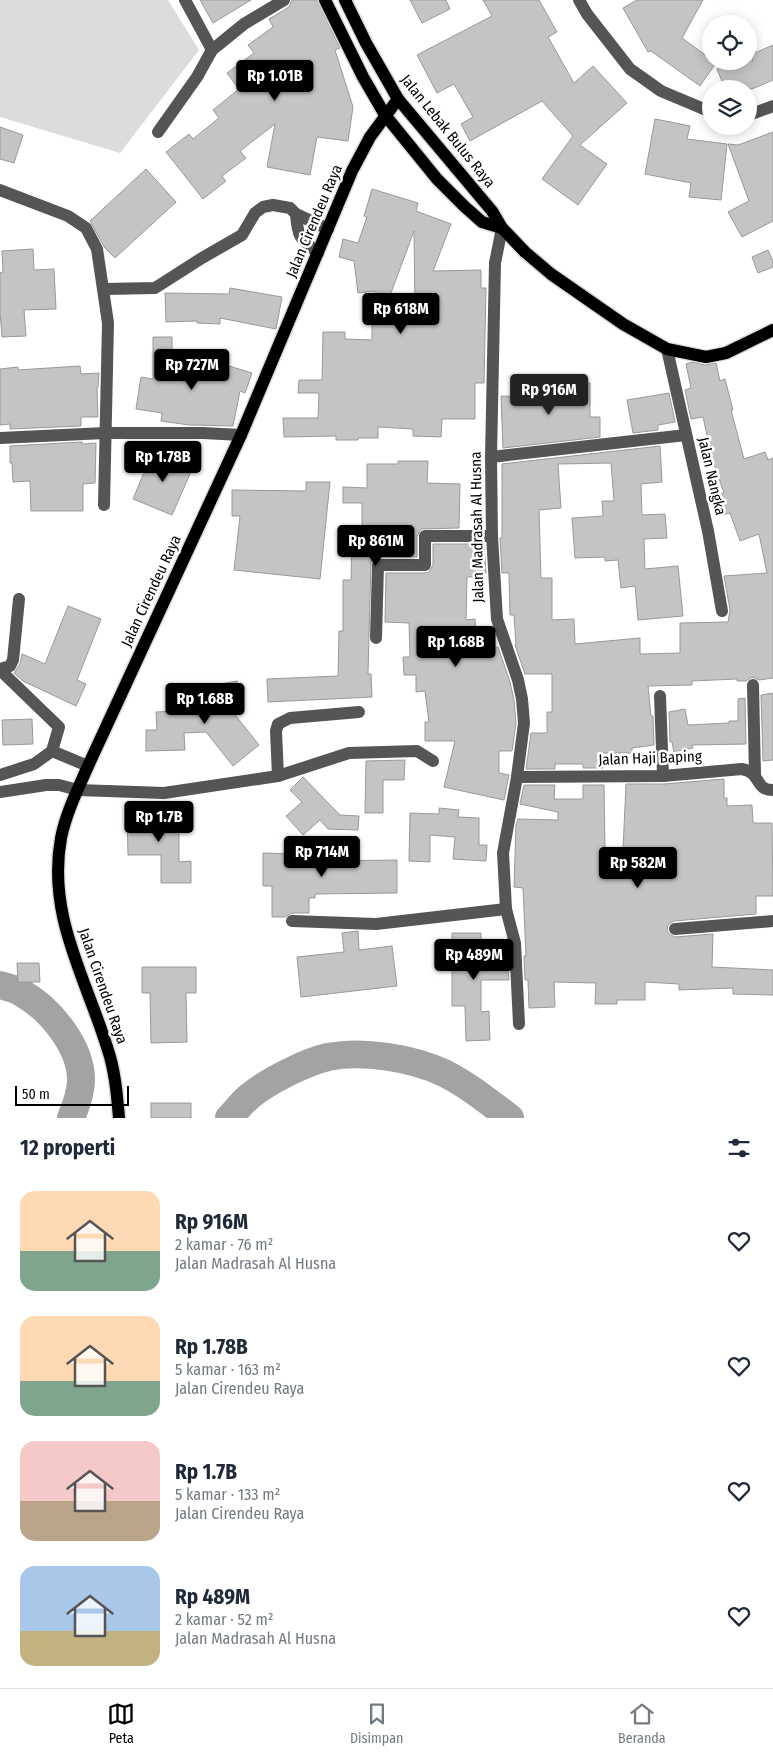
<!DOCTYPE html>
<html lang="id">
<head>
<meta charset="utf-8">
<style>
  body { margin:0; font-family:"Fira Sans Condensed",sans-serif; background:#f6f6f7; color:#1f2937; height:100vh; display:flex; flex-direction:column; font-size:19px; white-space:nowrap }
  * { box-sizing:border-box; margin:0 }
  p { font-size:16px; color:#747a83 }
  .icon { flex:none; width:28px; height:28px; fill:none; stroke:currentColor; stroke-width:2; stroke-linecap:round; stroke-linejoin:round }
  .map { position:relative; height:1118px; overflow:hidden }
  .sheet { display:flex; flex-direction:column; background:#fff; flex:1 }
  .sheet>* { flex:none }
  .controls { position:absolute; left:702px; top:15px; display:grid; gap:10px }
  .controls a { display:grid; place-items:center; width:55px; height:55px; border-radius:50%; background:#fff; box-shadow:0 2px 12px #0003; font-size:25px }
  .scale { position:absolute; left:15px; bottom:12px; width:114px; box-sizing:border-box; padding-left:5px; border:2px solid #000; border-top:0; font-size:14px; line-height:18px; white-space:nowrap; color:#000; -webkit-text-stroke:4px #fff; paint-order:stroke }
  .price { position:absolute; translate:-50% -42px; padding:0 11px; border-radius:5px; background:#000; color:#fff; font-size:16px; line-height:32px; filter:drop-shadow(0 1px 2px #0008) }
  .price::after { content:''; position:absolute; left:50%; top:30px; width:15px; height:11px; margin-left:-8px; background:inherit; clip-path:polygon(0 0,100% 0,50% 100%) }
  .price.selected { background:#222; color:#fff }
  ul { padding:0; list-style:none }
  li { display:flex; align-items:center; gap:15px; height:125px; padding:0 20px }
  li span { display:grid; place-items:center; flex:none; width:140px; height:100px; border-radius:15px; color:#555 }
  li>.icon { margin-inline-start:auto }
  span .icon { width:60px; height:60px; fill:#fffc; stroke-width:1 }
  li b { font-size:21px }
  h2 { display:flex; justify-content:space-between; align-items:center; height:60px; padding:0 20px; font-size:21px }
  .tabs { display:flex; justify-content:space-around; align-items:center; height:70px; border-top:1px solid #e0e1e3; background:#fff; font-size:14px; color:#747a83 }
  .tabs a { display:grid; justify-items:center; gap:2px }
  .tabs .selected { color:#000 }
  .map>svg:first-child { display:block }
  .green { fill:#dcdcdc }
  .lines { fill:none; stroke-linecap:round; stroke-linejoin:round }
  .river { stroke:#a3a3a3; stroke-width:28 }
  .building { fill:#c4c4c4; stroke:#999; fill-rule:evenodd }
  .major-casing { stroke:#dbdbdb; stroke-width:15 }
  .minor { stroke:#555; stroke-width:12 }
  .major { stroke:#000; stroke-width:12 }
  .labels { text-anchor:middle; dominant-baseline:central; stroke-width:5; stroke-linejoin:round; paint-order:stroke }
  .street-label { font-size:15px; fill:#000; stroke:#fff }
</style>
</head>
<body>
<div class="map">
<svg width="773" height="1118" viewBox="0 0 773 1118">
  <rect width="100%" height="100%" fill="#fff"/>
  <path class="green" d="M0,0h168l31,50 -79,103 -120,-36z"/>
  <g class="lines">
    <g class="river">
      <path d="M0,985c7,2 16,4 22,8 28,16 59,53 59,87 0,13 -5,26 -10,38"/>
      <path d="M229,1118c7,-7 13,-16 21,-22 18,-15 56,-34 78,-39 35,-7 84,1 116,16 24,12 45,29 66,45"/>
    </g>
  </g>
  <g class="building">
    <path d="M200,0h51l-38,23z"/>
    <path d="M292,0h25l23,48 -5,2 18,57 -5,34 -31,-4 -7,38 -43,-8 8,-43 -35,27 6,7 -24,18 4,5 -23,18 -37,-47 23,-18 4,5 26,-21 -6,-8 26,-21 -12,-16 27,-20 -6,-8 25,-18 -4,-8 20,-12z"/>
    <path d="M410,0h36l4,9 -28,14z"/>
    <path d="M483,0h56l18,32 -9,5 26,46 19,-17 34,37 -47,42 27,19 -29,41 -36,-26 31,-43 -31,-35 -72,40 -9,-17 12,-7 -19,-33 -17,9 -20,-38 75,-39z"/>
    <path d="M637,0h66l-21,38 29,21v2l5,2 -16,23 -49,-35 -3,1 -25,-44z"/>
    <path d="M773,45v35l-21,9h-27l-8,-20 18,-8h18l-3,-6z"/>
    <path d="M655,119l35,7 -3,13 40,5 -6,56 -32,-3 2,-14 -46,-9z"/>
    <path d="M0,127l23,8 -9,28 -14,-4z"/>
    <path d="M773,132v89l-31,16 -14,-25 21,-11 -21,-57 10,1z"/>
    <path d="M146,169l30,33 -61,56 -10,-10 -15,-27z"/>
    <path d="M372,189l46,14 -2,8 35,13 -18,47 48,-1v18h5l-2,95h-9v36h-33l-1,18 -28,-1v-7l-35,-2v11h-20v2h-22v-4l-52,1 -1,-19h35l1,-25h-21l1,-13h23l1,-48h22v7l27,1v-41l3,-8 -17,2 -4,-32 -15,-4 4,-18 15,4 9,-26 -3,-1zM414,231l1,78h-30z"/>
    <path d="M33,249l1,21 20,-1 2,40 -32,1 2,26 -24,1 -2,-25v-39l3,-1 -1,-21z"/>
    <path d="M768,250l5,11v6l-15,6 -6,-16z"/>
    <path d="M230,288l52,9 -6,32 -56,-11v6l-23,-1v-2l-31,1 -1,-29 64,1z"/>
    <path d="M153,337h19v42l23,4 4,-24 27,3v3l26,8 -7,20 -5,-2 -7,35 -44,-1 -28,-4 1,-8 -26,-4 5,-32 12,2z"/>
    <path d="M692,362l13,3 11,-2 4,18 5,-2 8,31h-2l13,49 21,-7 3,8 5,-2v220l-14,2 -7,-3 -6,4h-9v-2l-45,2v4l-44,1 3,30h2l1,29 -22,3v5h-29v15h-20v-4h-28v5h-29l5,-36h16v-21h5v-38h-27l-10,-29h1l-2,-30h-4l-1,-42h-7l-2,-35h2v-74l158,-18 2,36 -21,2 1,31 23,-1 2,24 -23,1 1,30 33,-3 5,50 -45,4 -3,-34 -14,2 -3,-28 -13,1v-4l-30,1 -3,-40 31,-2 -1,-15h12l-3,-38 -53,1 3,44 -22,2 2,68h11v42l22,-1 1,25 65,-6v16l40,-1v-30l48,-1 2,-12 -6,-34 43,-3 -8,-39 -19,7 -10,-28 -12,3 -6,-20 12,-3 -12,-35 -9,-41 -12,2 -6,-29 6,-2 -5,-24z"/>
    <path d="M80,366l1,8 18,-1 -1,14h-1l1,30h-17v9l-71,3v-5l-10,1v-56l18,-2v3z"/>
    <path d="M554,383h36v34h10v20l-97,11 -2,-52 33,1v-9h20z"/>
    <path d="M669,393l6,29 -17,3v5l-25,3 -6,-33z"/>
    <path d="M82,442v2l14,-1 -1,40 -12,1v27h-52l-1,-30 -17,1 -1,-19h-2v-17z"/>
    <path d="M153,451l40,16 -21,48 -39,-16z"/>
    <path d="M398,461h30l-1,22 33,1 -1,44 -38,1 -4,7v21h-39l-7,4 -3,113h3l1,23 -104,5 -1,-23 71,-3 1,-45h4v-51h8l1,-42h10v-35h-19v-16l24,1v-24h31z"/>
    <path d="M306,482h24l-10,97 -86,-9 6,-54h-8v-26l74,1z"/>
    <path d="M433,544h51l2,29h-2v3l-17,1 -1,43 9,-1 2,31 21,-3 12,35 4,18 2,23 -4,28h-13v22l10,2 -5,25 -60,-13 11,-46h-30v-19h4l-4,-31 -9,1v-17h-12l-1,-18h7l-1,-34 -24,-1 1,-49h39l4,-1 4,-7z"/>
    <path d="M68,606l33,13 -24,61 9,4 -10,22 -53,-25 -9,-8 6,-9 2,-10 23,10z"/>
    <path d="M237,681l3,18 -15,3 34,43 -26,21 -27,-34 -22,1 1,17 -39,1v-21h11l-1,-18 46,-2 -4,-22z"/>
    <path d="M773,693v67l-10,1 -2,-66z"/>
    <path d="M745,698l1,46 -54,1 1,3 -19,4 -2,-10h-2l-1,-30 16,-3 3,16 41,-2v-2h9v-22z"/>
    <path d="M32,719l1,25 -30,1 -1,-25z"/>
    <path d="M405,760l-1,20h-21v33h-18l1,-52z"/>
    <path d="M303,777l37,38 19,1 -1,14 -30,-1 -8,-9 -17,15 -17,-19 16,-14 -12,-12z"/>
    <path d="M724,779v19h3v8l25,-1 1,18h19l1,73h-17v18l-82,7 -6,4 -1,5 2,4 6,3 38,-3 -1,33 61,3v25l-40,-1v-6l-54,2v-6l-34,-2v18h-28v4h-22l1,-21 -42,-1 1,25 -26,1 -1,-28h-3l-1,-24h2l-3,-68 -9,-1 2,-62 2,-6 40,1v-8l-38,-8 4,-19h31l-1,14h29v-14h21l1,65h18l3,-66h38z"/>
    <path d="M439,808l20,2 -1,7 21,1v27h8l-1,16 -33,-2 2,-22 -25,-2v27l-21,-1 1,-48 29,1z"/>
    <path d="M179,812v50l12,-1v22h-30v-28h-33l-1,-42z"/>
    <path d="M294,850l40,1v10l63,-1v33l-82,1v4h-6v15h-17l-7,4h-13v-31h-9v-33l31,1z"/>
    <path d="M358,931l1,19 33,-4 5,40 -96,11 -4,-40 47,-5 -2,-19z"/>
    <path d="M452,933h29v23h26l2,24h-28v32l8,-1 1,29 -24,1 -1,-35h-13z"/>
    <path d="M17,963h22l1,19h-22z"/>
    <path d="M142,967h54v26h-10l1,49 -36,1 -1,-50h-8z"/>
    <rect x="151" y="1103" width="40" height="15"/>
  </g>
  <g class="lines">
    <g class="major-casing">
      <g id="major">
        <path d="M325,0l38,77 22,38 52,64 27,27 18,16 20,6"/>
        <path d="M345,0l21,43 32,56 94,112 10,17 23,24 26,22 72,50 44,25 39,8 20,-4 47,-23"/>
        <path d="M119,1118c-2,-24 -4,-48 -12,-71 -22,-71 -60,-132 -46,-209 5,-25 17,-49 27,-72l153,-331 111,-264 18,-34 28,-38"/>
      </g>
    </g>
    <g class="minor">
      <path d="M185,0l27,50"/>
      <path d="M579,0l8,14 43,55 31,22 50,21"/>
      <path d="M749,115l24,-9"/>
      <path d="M158,132l39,-55 15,-27 32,-26 40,-24"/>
      <path d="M0,190l68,26 18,12 11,21 11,74 -4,182"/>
      <path d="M296,214c2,25 4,24 22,39"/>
      <path d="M502,228l-7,35 -4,194 1,79 5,83 21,61 4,19 2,24 -7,54 -14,76 3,56 9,34 4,81"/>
      <path d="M104,289l51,-1 47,-30 40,-23 13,-22 8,-6 10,-2 17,3 6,6 32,15"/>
      <path d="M667,349l41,182 14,80"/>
      <path d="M0,438l105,-5h98l38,2"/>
      <path d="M491,457l195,-22"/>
      <path d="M376,638l2,-73h47v-29h67"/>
      <path d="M0,669l10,-3 3,-6 6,-61"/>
      <path d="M0,670l59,57 -7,24"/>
      <path d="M753,685l2,89"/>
      <path d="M660,696l3,80"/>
      <path d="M0,775l34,-11 18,-13 36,15"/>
      <path d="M278,776l-2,-45 2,-7 12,-6 69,-6"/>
      <path d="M517,777l146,-1 79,-7c20,4 12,21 31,21"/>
      <path d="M0,792l46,-7h13l19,5 86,3 114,-17 71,-23 68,-2 16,10"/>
      <path d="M292,921l84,3 130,-15"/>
      <path d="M675,929l98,-8"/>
    </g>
    <use href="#major" class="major"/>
  </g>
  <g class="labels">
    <g class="street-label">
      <text transform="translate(448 131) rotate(51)">Jalan Lebak Bulus Raya</text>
      <text transform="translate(314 221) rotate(-67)">Jalan Cirendeu Raya</text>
      <text transform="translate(712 476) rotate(77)">Jalan Nangka</text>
      <text transform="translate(477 527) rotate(-91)">Jalan Madrasah Al Husna</text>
      <text transform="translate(151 591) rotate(-65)">Jalan Cirendeu Raya</text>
      <text transform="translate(650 758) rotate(-2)">Jalan Haji Baping</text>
      <text transform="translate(103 986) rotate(71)">Jalan Cirendeu Raya</text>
    </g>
  </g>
</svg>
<div class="controls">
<a><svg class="icon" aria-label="locate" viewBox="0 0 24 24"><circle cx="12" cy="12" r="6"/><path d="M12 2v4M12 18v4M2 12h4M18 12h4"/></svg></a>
<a><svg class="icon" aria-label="layers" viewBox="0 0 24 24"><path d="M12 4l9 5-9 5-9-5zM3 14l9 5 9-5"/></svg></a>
</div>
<div class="scale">50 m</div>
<b class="price" style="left:275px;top:102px">Rp 1.01B</b>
<b class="price" style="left:401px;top:335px">Rp 618M</b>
<b class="price" style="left:192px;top:391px">Rp 727M</b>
<b class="price selected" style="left:549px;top:416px">Rp 916M</b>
<b class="price" style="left:163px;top:483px">Rp 1.78B</b>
<b class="price" style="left:376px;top:567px">Rp 861M</b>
<b class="price" style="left:456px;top:668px">Rp 1.68B</b>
<b class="price" style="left:205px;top:725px">Rp 1.68B</b>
<b class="price" style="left:159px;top:843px">Rp 1.7B</b>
<b class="price" style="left:322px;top:878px">Rp 714M</b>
<b class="price" style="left:638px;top:889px">Rp 582M</b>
<b class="price" style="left:474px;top:981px">Rp 489M</b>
</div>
<section class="sheet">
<h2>12 properti<svg class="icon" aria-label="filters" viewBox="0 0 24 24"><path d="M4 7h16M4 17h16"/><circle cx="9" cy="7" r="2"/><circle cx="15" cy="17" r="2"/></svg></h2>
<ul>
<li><span style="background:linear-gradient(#ffd9b3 60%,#7fa58c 0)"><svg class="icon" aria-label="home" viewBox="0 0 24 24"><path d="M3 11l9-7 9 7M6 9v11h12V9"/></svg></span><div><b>Rp 916M</b><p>2 kamar · 76 m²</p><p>Jalan Madrasah Al Husna</p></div><svg class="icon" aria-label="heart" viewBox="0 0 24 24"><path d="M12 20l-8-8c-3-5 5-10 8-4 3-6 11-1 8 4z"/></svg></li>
<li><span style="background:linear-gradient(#ffd9b3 65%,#7fa58c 0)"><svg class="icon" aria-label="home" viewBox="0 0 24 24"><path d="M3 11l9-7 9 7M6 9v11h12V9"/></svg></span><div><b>Rp 1.78B</b><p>5 kamar · 163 m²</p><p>Jalan Cirendeu Raya</p></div><svg class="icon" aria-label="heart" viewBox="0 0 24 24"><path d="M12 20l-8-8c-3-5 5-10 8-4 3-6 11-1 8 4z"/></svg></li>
<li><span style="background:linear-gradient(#f6c9c9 60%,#b9a48a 0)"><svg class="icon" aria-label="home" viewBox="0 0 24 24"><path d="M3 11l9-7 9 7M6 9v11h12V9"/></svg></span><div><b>Rp 1.7B</b><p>5 kamar · 133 m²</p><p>Jalan Cirendeu Raya</p></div><svg class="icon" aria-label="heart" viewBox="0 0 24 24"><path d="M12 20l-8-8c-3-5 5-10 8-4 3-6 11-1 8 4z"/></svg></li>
<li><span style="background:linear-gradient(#a9c7e8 65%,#c2b280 0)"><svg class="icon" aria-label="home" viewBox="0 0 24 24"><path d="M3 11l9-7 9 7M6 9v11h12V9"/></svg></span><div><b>Rp 489M</b><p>2 kamar · 52 m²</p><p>Jalan Madrasah Al Husna</p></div><svg class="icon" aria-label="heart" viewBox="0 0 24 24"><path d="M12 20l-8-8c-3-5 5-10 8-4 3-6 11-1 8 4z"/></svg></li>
</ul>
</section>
<nav class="tabs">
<a class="selected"><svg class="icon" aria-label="map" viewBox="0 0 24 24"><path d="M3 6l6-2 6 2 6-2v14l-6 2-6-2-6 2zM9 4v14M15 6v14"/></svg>Peta</a>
<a><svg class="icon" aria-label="saved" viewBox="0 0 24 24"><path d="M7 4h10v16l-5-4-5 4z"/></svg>Disimpan</a>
<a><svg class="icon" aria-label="home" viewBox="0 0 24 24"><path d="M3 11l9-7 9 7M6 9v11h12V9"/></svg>Beranda</a>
</nav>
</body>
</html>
